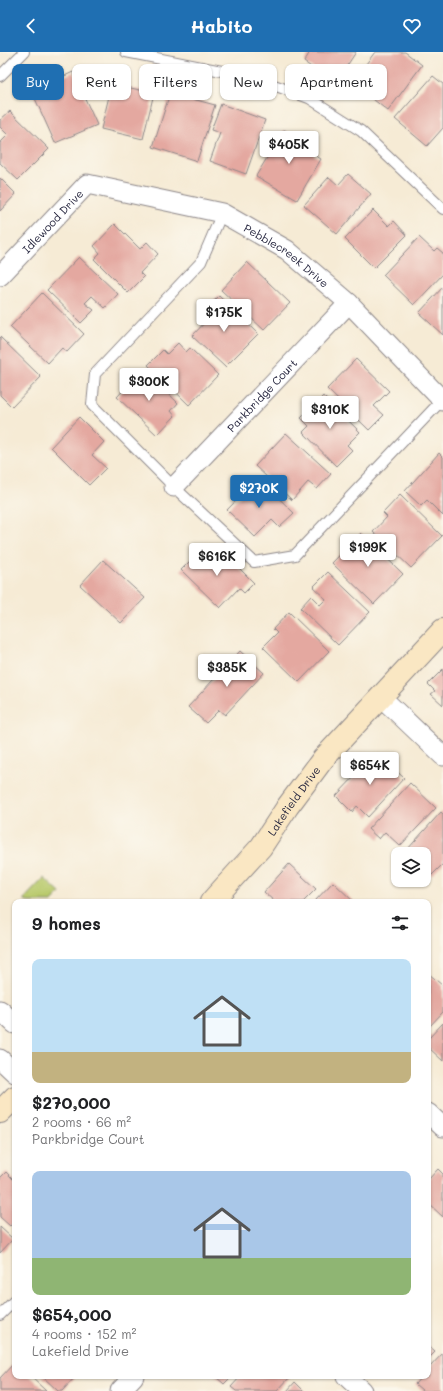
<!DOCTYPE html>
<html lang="en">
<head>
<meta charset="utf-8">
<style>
  body { margin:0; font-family:Mali,sans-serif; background:#f2f2f2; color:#202124; height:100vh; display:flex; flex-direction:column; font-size:15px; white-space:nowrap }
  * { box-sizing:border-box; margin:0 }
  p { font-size:13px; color:#757577 }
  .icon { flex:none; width:22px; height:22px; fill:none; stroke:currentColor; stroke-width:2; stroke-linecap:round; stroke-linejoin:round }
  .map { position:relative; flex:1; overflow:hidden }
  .drawer { position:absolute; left:12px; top:847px; width:419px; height:480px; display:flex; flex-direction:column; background:#fff; border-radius:8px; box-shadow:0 1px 3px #0004 }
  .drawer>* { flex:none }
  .hud { position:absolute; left:12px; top:12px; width:419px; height:36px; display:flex; gap:8px }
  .tools { position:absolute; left:391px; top:795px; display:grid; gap:8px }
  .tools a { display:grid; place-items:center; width:40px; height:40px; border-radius:8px; background:#fff; box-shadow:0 1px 3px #0004; font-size:20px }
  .price { position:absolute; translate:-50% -34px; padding:0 9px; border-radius:4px; background:#fff; color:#222; font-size:13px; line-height:26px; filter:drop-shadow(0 1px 2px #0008) }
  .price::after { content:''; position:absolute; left:50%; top:24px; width:12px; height:9px; margin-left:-6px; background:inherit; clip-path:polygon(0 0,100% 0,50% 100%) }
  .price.selected { background:#1f6fb2; color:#fff }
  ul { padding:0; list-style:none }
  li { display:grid; align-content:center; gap:8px; height:212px; padding:0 20px }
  li span { display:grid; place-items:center; height:124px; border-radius:8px; color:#555 }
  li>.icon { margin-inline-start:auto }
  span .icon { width:72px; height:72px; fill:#fffc; stroke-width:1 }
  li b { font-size:17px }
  h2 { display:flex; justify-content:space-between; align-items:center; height:48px; padding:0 20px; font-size:17px }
  .pill { padding:0 14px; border-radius:8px; background:#fff; box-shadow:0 1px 3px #0004; font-size:14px; line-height:36px }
  .pill.selected { background:#1f6fb2; color:#fff }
  header { display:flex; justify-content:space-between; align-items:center; height:52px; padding:0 20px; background:#1f6fb2; color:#fff; font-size:18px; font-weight:700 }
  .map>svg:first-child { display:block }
  .green { fill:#b9ca6d; stroke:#6e7654 }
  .building { fill:#e4a8a0 }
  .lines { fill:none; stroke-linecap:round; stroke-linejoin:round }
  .lane-casing { stroke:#8c8688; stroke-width:12 }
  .street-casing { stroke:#8c8688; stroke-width:21 }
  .secondary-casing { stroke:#8c8688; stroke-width:24 }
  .lane { stroke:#fff; stroke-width:10 }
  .street { stroke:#fff; stroke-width:19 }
  .secondary { stroke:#fae7c3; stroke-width:22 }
  .labels { text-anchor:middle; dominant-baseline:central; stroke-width:3; stroke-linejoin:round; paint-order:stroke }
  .street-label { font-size:11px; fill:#22223b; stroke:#fbf7ec }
</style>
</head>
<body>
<header><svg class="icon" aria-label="back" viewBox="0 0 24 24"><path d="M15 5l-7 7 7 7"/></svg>Habito<svg class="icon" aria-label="heart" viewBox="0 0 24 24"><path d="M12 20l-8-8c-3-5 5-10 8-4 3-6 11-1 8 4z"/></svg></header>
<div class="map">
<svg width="443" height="1339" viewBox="0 0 443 1339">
  <rect width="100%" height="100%" fill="#fbf7ec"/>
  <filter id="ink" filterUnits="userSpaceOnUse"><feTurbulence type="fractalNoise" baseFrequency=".025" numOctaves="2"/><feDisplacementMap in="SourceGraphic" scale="8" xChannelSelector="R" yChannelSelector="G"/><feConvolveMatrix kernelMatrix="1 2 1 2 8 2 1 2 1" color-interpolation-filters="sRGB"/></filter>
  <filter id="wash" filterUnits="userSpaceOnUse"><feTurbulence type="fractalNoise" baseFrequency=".012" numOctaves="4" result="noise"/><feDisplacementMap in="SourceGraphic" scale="16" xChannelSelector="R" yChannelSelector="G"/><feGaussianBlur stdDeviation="0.9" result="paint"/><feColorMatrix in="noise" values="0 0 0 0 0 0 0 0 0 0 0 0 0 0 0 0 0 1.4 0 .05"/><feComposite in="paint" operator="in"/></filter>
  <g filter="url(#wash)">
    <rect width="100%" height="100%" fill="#f6ebd5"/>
    <path class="green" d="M44,826l16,15 -8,9h-24l-4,-3z"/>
    <g id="blocks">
      <g class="building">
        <path d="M310,0h46l-23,35 -16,-10 3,-4 -16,-11z"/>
        <path d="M375,0h30l17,13 -34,46 -19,-15 3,-3 -18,-13z"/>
        <path d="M73,20l24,53 -42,18 -22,-49 24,-11 -1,-3z"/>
        <path d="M433,24l10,8v44l-16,18 -32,-27z"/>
        <path d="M112,32l42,9 -11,46 -42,-10z"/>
        <path d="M170,41l45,12 -18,56 -44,-14z"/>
        <path d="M221,52l44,16 -19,54 -36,-13 10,-28 -9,-3z"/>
        <path d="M10,59l39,38 -31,31 -18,-17v-20l8,-8 -8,-8v-7z"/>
        <path d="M284,78l27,16 -3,5 13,8 -24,41 -41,-24z"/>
        <path d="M348,122l23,20 -34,40 -33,-29 25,-28 9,8z"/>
        <path d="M0,126l16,16 -16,17z"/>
        <path d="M373,158l16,16 5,-5 13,14 -33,33 -29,-29z"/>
        <path d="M115,172l25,25 7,-7 11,12 -18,19 4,4 -16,16 -34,-34 6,-6 -6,-7z"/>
        <path d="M419,185l15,14 3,-3 6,5v21l-29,31 -31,-30z"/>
        <path d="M79,205l39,37 -13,14 -13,-12 -7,7 9,7 -13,13 -34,-33z"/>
        <path d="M247,210l43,41 -26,27 -43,-40z"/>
        <path d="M443,235v48l-24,-22z"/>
        <path d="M42,241l42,41 -17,18 -5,-4 -14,15 -38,-36z"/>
        <path d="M219,244l39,38 -33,33 -33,-31 19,-20 -6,-6z"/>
        <path d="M0,285l41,40 -29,30 -12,-12z"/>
        <path d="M178,291l8,9 4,-4 28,27 -29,30 -41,-40 15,-15 4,4z"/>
        <path d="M356,307l33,32 -15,15 10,9 -15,15 -42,-41z"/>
        <path d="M143,317l35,34 -7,8 4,5 -18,19 -40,-38z"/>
        <path d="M323,344l37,36 -13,13 5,5 -16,16 -33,-34 6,-6 -8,-8z"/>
        <path d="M79,365l25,25 -12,13 14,13 -17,17 -38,-38z"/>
        <path d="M286,381l45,41 -14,15 -9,-7 -16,18 -37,-34z"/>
        <path d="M439,401l4,4v59l-16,-16 -6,6 -16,-15z"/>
        <path d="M258,426l36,35 -15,14 -7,-7 -17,17 -28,-27z"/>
        <path d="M400,443l42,41 -31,32 -38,-36 14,-15 -4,-4z"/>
        <path d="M361,481l42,41 -29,30 -42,-41z"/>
        <path d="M200,499l12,12 11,-11 31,31 -10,10 -5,-5 -19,20 -39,-38z"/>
        <path d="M103,508l42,38 -24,25 -41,-38z"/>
        <path d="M328,520l42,40 -32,33 -38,-37 11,-12 9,9 6,-6 -13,-12z"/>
        <path d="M289,560l40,39 -30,31 -36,-35 14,-14 -4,-4z"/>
        <path d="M240,599l24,22 -39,42 -6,-5 -13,13 -18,-16z"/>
        <path d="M443,617v36l-12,-11 4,-3 -7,-7z"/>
        <path d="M377,701l27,25 -36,39 -11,-11 -5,6 -16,-16z"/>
        <path d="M410,731l26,25 -36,38 -15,-14 -6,7 -11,-10z"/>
        <path d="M441,760l2,2v50l-11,11 -8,-7v-14h-15l-3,-3z"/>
        <path d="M289,812l27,25 -13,13h-28l-11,-10z"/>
        <path d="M333,830l21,20h-40z"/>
        <path d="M428,921l15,13v26l-15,16z"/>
        <path d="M443,971v38l-15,-14v-8z"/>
        <path d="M438,1117l5,5v43l-15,-14v-23z"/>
        <path d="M6,1120l9,9v40l-5,5 -10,-9v-39z"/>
        <path d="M0,1175l13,12 -13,14z"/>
        <path d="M428,1294l7,6 -7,7z"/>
        <path d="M443,1301v38h-20l-8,-7 7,-8h6v-7z"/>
        <path d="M15,1310v14h15l16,15h-46v-13z"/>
        <path d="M42,1324h34l-14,15h-4z"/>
        <path d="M215,1324h17l-8,8z"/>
        <path d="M241,1324h50l-14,15h-41l-5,-4z"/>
        <path d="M295,1330l9,9h-17z"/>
      </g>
    </g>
  </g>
  <g filter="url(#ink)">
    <use href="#blocks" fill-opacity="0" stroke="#8c8688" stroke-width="1"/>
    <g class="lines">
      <g class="lane-casing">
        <g id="lane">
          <path d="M126,0l126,25 57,21 52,33 82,78"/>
          <path d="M0,24l24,-24"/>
          <path d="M222,161l-21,49 -106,112 -3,31 82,82 80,75 41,-7 147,-155"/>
          <path d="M0,1263l15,-15"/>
        </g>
      </g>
      <g class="street-casing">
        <g id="street">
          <path id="s1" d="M0,224l87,-92 135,29 65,37 62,53 94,98"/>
          <path id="s2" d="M174,435l175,-184"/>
          <path d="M380,644l63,60"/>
          <path d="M0,958l15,14"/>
          <path d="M0,1007l15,14"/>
          <path d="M428,1061l15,14"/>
          <path d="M346,1324l16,15"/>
          <path d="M120,1339l14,-15"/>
        </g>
      </g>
      <g class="secondary-casing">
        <g id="secondary">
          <path id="s3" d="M211,850l50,-55 27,-41 35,-47 120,-129"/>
          <path d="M0,1060l15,-15"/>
        </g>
      </g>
      <use href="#lane" class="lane"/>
      <use href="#street" class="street"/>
      <use href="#secondary" class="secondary"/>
    </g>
  </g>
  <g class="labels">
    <g class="street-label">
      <text stroke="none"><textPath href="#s1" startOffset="76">Idlewood Drive</textPath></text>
      <text stroke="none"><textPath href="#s1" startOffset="342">Pebblecreek Drive</textPath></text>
      <text stroke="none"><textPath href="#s2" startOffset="127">Parkbridge Court</textPath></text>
      <text stroke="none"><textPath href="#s3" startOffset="131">Lakefield Drive</textPath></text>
    </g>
  </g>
</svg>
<div class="tools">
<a><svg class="icon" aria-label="layers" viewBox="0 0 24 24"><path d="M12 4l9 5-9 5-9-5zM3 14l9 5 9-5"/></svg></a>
</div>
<b class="price" style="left:289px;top:113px">$405K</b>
<b class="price" style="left:224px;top:281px">$175K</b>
<b class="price" style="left:149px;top:350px">$300K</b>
<b class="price" style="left:330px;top:378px">$310K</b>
<b class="price selected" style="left:259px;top:457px">$270K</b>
<b class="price" style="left:368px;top:516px">$199K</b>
<b class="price" style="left:217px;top:525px">$616K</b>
<b class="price" style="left:227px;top:636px">$385K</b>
<b class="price" style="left:370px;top:734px">$654K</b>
<div class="hud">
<a class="pill selected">Buy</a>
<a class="pill">Rent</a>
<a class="pill">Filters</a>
<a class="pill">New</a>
<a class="pill">Apartment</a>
</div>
<section class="drawer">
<h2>9 homes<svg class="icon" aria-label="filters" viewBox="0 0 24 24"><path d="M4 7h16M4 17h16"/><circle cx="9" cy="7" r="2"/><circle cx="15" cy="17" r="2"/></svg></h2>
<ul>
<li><span style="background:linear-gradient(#bfe0f5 75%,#c2b280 0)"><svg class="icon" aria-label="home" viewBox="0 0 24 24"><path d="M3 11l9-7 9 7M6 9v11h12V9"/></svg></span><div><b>$270,000</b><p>2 rooms · 66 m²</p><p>Parkbridge Court</p></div></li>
<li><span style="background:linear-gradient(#a9c7e8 70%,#8fb573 0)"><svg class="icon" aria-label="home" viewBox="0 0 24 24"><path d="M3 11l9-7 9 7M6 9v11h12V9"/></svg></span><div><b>$654,000</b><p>4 rooms · 152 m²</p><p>Lakefield Drive</p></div></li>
</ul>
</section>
</div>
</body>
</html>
